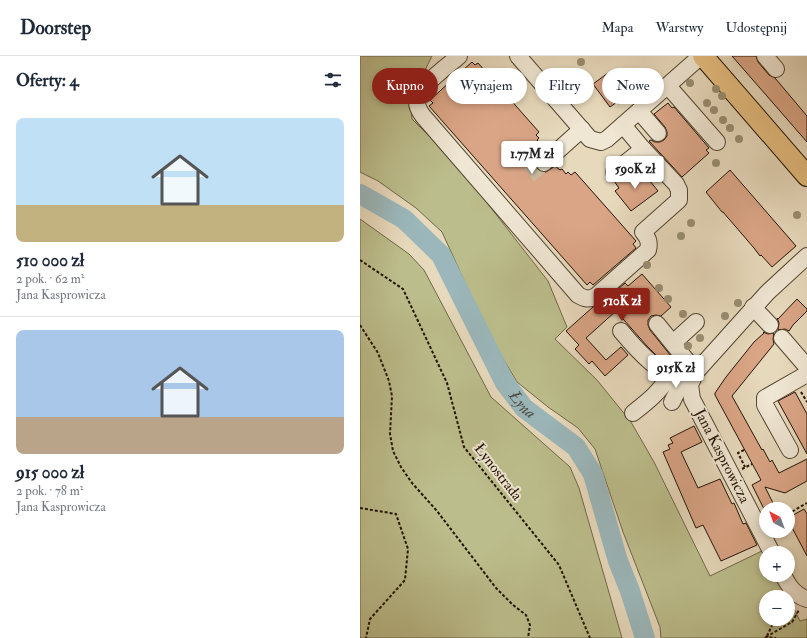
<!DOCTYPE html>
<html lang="pl">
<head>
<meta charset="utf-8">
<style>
  body { margin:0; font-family:"IM FELL Double Pica",serif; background:#f6f6f7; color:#1f2937; height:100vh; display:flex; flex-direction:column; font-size:15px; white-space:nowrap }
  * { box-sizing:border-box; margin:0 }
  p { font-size:13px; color:#747a83 }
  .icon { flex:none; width:22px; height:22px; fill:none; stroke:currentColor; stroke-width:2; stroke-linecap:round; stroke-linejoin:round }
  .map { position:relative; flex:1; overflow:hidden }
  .sheet { display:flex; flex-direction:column; background:#fff; width:360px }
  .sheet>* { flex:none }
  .top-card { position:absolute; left:12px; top:12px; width:375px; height:36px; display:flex; gap:8px }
  .needle { width:26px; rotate:319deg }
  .controls { position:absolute; left:399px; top:446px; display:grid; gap:8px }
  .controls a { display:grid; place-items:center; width:36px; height:36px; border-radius:50%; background:#fff; box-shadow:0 2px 6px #0003; font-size:20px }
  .price { position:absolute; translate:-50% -34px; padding:0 9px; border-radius:4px; background:#fff; color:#222; font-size:13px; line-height:26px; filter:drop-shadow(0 1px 2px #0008) }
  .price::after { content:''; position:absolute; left:50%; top:24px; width:12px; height:9px; margin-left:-6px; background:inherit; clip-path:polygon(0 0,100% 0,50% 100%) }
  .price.active { background:#8f2418; color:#fff }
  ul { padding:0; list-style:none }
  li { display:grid; align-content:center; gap:8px; height:212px; padding:0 16px }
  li+li { border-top:1px solid #e0e1e3 }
  li span { display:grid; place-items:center; height:124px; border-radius:8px; color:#555 }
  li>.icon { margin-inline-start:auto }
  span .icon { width:72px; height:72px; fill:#fffc; stroke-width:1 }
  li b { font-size:17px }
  h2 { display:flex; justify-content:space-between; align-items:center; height:48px; padding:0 16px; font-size:17px }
  .chip { padding:0 14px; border-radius:18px; background:#fff; box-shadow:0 2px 6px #0003; font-size:14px; line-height:36px }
  .chip.active { background:#8f2418; color:#fff }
  header { display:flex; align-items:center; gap:24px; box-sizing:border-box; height:56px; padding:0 20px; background:#fff; border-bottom:1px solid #e0e1e3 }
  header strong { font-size:19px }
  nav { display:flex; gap:22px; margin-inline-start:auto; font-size:14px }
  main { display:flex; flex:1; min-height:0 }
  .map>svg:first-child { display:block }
  .green { fill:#bcbd8c; stroke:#6f6848 }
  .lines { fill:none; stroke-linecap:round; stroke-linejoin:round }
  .river { stroke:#9bb7bb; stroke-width:20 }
  .building { fill:#daa586; stroke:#221303 }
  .minor-tunnel { stroke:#c9bba0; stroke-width:16; stroke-dasharray:16 8; stroke-linecap:butt }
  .minor-casing { stroke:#534431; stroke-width:18 }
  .major-casing { stroke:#221303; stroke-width:22 }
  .path { stroke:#221303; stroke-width:2; stroke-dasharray:3 2; stroke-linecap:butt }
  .minor { stroke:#efe6d3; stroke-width:16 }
  .major { stroke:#e4bc7e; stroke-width:20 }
  .tree { fill:#988d71 }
  .labels { text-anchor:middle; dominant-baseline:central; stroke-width:4; stroke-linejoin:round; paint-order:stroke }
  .street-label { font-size:15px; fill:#221303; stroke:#efe6d3 }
  .water-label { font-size:16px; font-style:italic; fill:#4c4c43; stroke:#efe6d3 }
</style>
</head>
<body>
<header>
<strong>Doorstep</strong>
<nav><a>Mapa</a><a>Warstwy</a><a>Udostępnij</a></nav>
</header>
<main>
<section class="sheet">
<h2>Oferty: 4<svg class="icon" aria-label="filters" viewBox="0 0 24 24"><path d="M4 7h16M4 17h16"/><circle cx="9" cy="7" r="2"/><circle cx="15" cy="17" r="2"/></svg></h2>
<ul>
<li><span style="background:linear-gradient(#bfe0f5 70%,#c2b280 0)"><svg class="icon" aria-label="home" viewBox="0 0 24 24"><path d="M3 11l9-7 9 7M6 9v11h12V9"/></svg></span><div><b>510 000 zł</b><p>2 pok. · 62 m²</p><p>Jana Kasprowicza</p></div></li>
<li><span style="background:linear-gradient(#a9c7e8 70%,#b9a48a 0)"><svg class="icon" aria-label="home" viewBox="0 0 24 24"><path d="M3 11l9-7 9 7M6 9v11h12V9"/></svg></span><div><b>915 000 zł</b><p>2 pok. · 78 m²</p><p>Jana Kasprowicza</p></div></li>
</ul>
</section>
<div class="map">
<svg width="447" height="582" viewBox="0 0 447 582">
  <rect width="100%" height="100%" fill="#e7d9bc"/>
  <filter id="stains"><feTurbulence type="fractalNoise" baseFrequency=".005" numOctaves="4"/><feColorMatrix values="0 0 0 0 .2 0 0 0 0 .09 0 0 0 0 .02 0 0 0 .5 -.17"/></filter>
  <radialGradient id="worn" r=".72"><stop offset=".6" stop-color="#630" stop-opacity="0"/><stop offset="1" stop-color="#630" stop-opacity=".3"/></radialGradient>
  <g class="green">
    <path d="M0,0h72l-22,45 2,18 44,44 92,118 19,46 -12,12 42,41 34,42 23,40 56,114 54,-26 2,4v21h11l11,22h-22v22h22v-22l12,24 7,-2v19h-146l-1,-11 -37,-95 -28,-83 -17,-21 -30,-21 -31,-25 -28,-47 -47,-103 -26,-24 -38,-27 -18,-9z"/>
    <path d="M0,163l49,35 15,16 67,127 79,70 9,21 43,150h-262z"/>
  </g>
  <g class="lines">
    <path class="river" id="s1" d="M0,138l44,25 37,36 64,128 19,25 52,39 17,27 25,87 12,30 15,47"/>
  </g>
  <g class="building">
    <path d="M372,0h24l2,6 11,13 6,3 32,38v26z"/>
    <path d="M112,6l3,3 3,-2 61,69 -3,3 3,3 -2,2 4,5 -2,2 4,4 -8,9v5l2,5 4,2h5l9,-6 5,4 2,-1 4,5 2,-2 3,3 4,-3 61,69 -3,3 3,4 -43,37 -3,-3 -3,3 -158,-179 4,-3 -3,-3z"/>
    <path d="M259,15l11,15 10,1 -22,17 -1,-2 -7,5 -17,-23 15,-11 3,4z"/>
    <path d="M308,47l4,5 2,-1 35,41 -3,2 3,3 -27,24 -33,-36 2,-1 4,2h5l4,-2 3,-4v-4l-2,-5 -11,-13z"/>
    <path d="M281,114l17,21 -27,20 -16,-20 4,-3 -5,-7 10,-5 3,6z"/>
    <path d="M370,114l66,76 -24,21 -11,-12 -1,1 -6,-8 -31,-36h-1l-16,-20z"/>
    <path d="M282,218l29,33 -10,9 -5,-1 -5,1 -3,4v5l2,5 21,26 -6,6 -8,-6 -10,-10 -31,-35 -30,27 20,22 15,-13 7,8 -23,21 -13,-15 -3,3 -14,-15 4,-4 -13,-14 27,-24 9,-4 23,-20 3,3z"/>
    <path d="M437,243l10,10v2l-14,14 -4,6 -4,-2 -7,1 1,-7 -2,-5 1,1z"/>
    <path d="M403,276l5,2 6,-1 -1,6 1,5 -42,52 30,54 1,-1 7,13 2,-2 7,13 28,-14v22l-22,12 -20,-6 11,22h-12l-12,-24 9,-5 -46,-85v-2l11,-16 28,-35 10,-9z"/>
    <path d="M435,336l12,22v40l-29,-53z"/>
    <path d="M334,370l8,16 -21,10 17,36 22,-9 12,25 2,-1 9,21 3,-1 11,22 -36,16 -18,-36 -7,3 -33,-76 7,-3 -2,-4 5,-2 -3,-5z"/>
    <path d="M444,453l3,5v42l-19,-36v-2z"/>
  </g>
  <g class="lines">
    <path class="minor-tunnel" d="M169,119l15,-12"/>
    <g class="minor-casing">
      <g id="minor">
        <path d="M99,0c-11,10 -42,31 -42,46 0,6 3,10 6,14l155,179c7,4 11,5 18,1l52,-46c2,-8 0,-12 -5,-18l36,-32v-10l-3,-6 -33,-35 -20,-24"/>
        <path d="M158,0l72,83 11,3 6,-3 94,-83"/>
        <path d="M405,0l11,13"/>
        <path d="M308,30l49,56"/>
        <path d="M279,55l19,22"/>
        <path d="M184,107l38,-34"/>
        <path d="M254,116l29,-23"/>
        <path d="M393,251l17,18"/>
        <path d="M297,268l39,48"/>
        <path d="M261,275c20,24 38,43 69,54"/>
        <path d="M422,282l25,29"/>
        <path d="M313,287l23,-21"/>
        <path d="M312,346l10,-20"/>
        <path d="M273,357c14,-11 27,-21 36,-37"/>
        <path d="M430,394l-25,-45v-7l42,-24"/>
        <path d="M412,497l-80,-154 -2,-14 6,-13 71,-79 40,-37"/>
        <path d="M423,519c6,11 11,20 24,24"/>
      </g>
    </g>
    <g class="major-casing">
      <path id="major" d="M343,0l104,120"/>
    </g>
    <g class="path">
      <path d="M0,204l43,29 44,94 17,64 95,118 31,73"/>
      <path d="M0,269l18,28 11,28 3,15 -2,38 3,17 8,16 11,16 25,28 59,77 17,17 13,10 4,10 -2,13"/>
      <path d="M441,336l6,10"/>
      <path d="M384,394l-6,3 7,14"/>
      <path d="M382,413l10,-5"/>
      <path d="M0,452l36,6 12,35 -3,31 -35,39 -4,19"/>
      <path d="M428,458l19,-11"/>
      <path d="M407,580l8,-17"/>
      <path d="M406,581l26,-15 7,-12"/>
      <path d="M405,582l1,-1 10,1"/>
    </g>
    <use href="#minor" class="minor"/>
    <use href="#major" class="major"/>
  </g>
  <g class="tree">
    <circle cx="221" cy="6" r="4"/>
    <circle cx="330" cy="27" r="4"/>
    <circle cx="356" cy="33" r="4"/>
    <circle cx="362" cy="40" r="4"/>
    <circle cx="347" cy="47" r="4"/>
    <circle cx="354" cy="54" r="4"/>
    <circle cx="363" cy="64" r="4"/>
    <circle cx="370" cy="72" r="4"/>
    <circle cx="379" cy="83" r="4"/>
    <circle cx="356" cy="107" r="4"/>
    <circle cx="437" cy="159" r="4"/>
    <circle cx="331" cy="167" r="4"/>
    <circle cx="321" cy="180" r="4"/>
    <circle cx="287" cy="209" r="4"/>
    <circle cx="299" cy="232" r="4"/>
    <circle cx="308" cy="243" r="4"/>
    <circle cx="378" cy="247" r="4"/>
    <circle cx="323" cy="258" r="4"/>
    <circle cx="365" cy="260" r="4"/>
    <circle cx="340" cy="282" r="4"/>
    <circle cx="328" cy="290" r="4"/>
  </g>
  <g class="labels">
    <g class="street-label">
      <text transform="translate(362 400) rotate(63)">Jana Kasprowicza</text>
      <text transform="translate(138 416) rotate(52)">Łynostrada</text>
    </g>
    <g class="water-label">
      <text stroke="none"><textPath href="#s1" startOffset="273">Łyna</textPath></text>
    </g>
  </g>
  <rect width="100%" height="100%" filter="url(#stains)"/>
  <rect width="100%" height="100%" fill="url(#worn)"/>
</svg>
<div class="controls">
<a><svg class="needle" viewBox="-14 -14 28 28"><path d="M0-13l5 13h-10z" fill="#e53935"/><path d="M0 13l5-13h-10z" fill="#747a83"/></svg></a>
<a>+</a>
<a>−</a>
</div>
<b class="price" style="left:172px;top:119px">1.77M zł</b>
<b class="price" style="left:275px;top:134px">590K zł</b>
<b class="price active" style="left:262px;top:266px">510K zł</b>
<b class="price" style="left:316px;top:333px">915K zł</b>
<div class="top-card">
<a class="chip active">Kupno</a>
<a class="chip">Wynajem</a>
<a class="chip">Filtry</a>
<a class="chip">Nowe</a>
</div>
</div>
</main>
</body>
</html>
